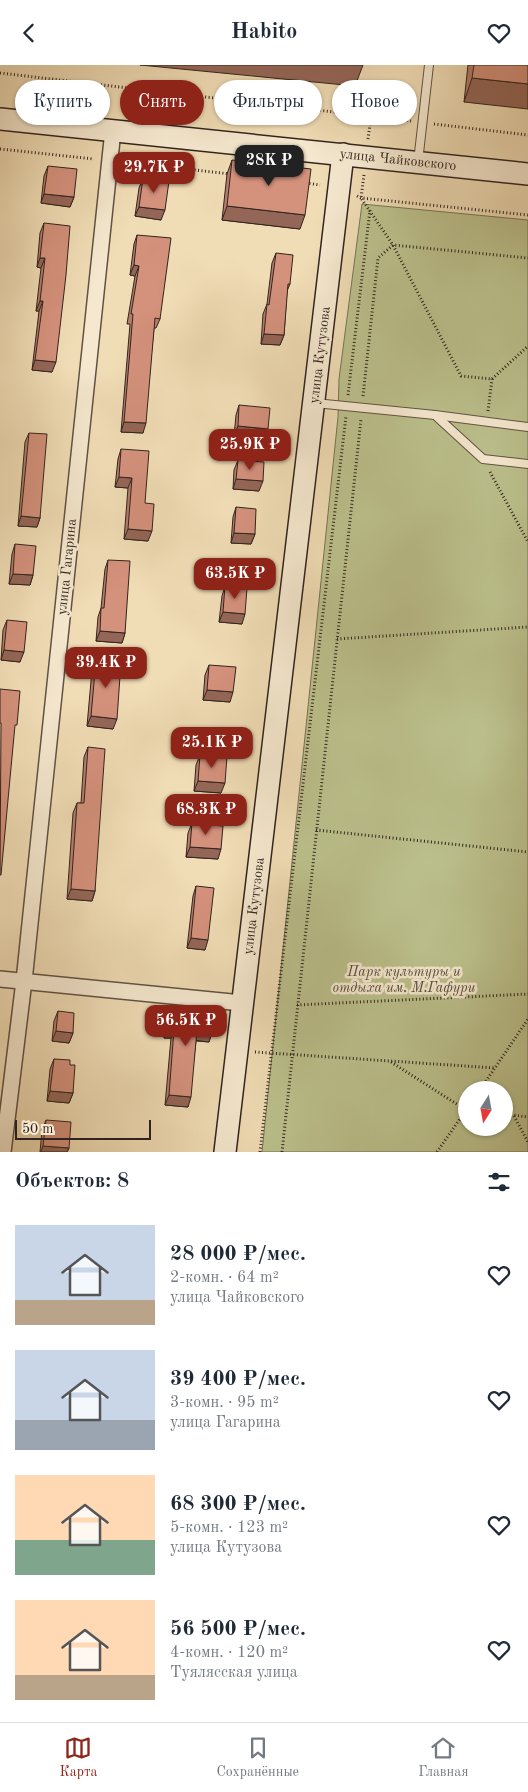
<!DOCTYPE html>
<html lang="ru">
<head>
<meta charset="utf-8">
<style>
  body { margin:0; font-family:"Old Standard TT",serif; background:#f2f2f3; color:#1f2937; height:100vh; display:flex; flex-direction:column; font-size:19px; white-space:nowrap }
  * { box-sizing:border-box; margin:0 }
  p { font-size:16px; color:#747a83 }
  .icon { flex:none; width:28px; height:28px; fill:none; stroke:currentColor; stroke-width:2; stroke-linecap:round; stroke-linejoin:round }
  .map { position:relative; height:1087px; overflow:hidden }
  .details { display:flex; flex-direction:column; background:#fff; flex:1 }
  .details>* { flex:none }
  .hud { position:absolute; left:15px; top:15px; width:499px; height:45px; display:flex; gap:10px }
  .needle { width:32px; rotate:191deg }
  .buttons { position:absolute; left:458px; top:1016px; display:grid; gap:10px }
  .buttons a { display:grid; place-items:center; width:55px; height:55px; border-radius:50%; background:#fff; box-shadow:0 1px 4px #0004; font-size:25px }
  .scale { position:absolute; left:15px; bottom:12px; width:136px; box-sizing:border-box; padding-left:5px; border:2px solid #31241f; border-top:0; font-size:14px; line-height:18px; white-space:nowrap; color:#31241f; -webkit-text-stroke:4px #f5e8cf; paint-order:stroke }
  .price { position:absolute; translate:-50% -42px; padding:0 11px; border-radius:10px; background:#8f2418; color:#fff; font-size:16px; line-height:32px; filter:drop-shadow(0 1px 2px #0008) }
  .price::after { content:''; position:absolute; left:50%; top:30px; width:15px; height:11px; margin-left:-8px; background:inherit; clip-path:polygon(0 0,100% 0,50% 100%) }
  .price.on { background:#222; color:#fff }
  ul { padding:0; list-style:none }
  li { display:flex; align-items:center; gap:15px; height:125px; padding:0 15px }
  li span { display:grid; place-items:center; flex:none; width:140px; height:100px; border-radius:0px; color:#555 }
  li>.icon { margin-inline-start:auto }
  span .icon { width:60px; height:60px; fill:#fffc; stroke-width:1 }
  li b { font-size:21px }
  h2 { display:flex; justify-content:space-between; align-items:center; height:60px; padding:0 15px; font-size:21px }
  .pill { padding:0 18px; border-radius:22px; background:#fff; box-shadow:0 1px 4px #0004; font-size:18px; line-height:45px }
  .pill.on { background:#8f2418; color:#fff }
  header { display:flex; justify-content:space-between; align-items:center; height:65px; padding:0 15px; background:#fff; font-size:22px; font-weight:700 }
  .menu { display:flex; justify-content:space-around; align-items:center; height:70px; border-top:1px solid #e0e1e3; background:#fff; font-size:14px; color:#747a83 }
  .menu a { display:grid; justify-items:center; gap:2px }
  .menu .on { color:#8f2418 }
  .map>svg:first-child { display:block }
  .green { fill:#bbc08c; stroke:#767256; fill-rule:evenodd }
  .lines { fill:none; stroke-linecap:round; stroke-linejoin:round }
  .service-casing { stroke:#615244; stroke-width:10 }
  .minor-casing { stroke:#615244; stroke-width:18 }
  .secondary-casing { stroke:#31241f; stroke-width:24 }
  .path { stroke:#31241f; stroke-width:3; stroke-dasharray:1 2.5; stroke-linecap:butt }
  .service { stroke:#f5e8cf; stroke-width:8 }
  .minor { stroke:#f5e8cf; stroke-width:15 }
  .secondary { stroke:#f5e8cf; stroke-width:21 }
  .wall { fill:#b67d6b; stroke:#31241f }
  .shaded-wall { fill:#946657; stroke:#31241f }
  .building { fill:#d4917c; stroke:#31241f }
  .labels { text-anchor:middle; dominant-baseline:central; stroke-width:5; stroke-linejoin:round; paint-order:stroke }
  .street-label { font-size:14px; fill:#31241f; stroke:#f5e8cf }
  .park-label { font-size:14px; font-style:italic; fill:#544b3a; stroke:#f5e8cf }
</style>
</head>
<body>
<header><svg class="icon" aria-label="back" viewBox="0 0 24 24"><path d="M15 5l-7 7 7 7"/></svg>Habito<svg class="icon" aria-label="heart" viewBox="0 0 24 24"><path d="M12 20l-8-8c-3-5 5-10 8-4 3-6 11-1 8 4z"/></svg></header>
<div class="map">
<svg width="528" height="1087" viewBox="0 0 528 1087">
  <rect width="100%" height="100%" fill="#f0dcb5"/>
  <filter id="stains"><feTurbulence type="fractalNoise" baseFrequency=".004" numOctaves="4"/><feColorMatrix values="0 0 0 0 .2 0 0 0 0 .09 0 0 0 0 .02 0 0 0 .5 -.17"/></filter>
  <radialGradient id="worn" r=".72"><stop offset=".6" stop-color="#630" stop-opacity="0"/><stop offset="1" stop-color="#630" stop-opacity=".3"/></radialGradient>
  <path class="green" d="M362,139l166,16v932h-266l76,-735 1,-38zM466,1025h38v37h-38z"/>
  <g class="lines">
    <g class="service-casing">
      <g id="service">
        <path d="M418,97l11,-97"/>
        <path d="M315,338l120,12 48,44 45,5"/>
        <path d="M435,350l93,12"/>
      </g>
    </g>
    <g class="minor-casing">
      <g id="minor">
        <path d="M0,914l242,24"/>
        <path d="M3,1087l21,-171 89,-851"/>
      </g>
    </g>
    <g class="secondary-casing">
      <g id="secondary">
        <path d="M0,54l528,55"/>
        <path d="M225,1087l118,-998"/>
      </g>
    </g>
    <g class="path">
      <path d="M0,8l411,48"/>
      <path d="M434,59l94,11"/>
      <path d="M368,74l3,-22"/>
      <path d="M0,84l94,10"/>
      <path d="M125,97l105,12"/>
      <path d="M364,110l-3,23 32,47 68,131 31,3 36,-33"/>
      <path d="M306,118l14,2"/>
      <path d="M357,131l4,2 167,17"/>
      <path d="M348,330l22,-185"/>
      <path d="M363,331l15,-138 15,-13 135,13"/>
      <path d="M488,346l4,-32"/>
      <path d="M490,407l38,70"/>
      <path d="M337,574l191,-12"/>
      <path d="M316,765l212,22"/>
      <path d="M297,940l231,-11"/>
      <path d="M255,987l240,16"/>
      <path d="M391,997l75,48"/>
      <path d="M480,1025l48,-71"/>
      <path d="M504,1049l24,3"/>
      <path d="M514,1051l14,26"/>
      <path d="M260,1087l86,-736"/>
      <path d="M282,1087l79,-733"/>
      <path d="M437,1087l29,-42"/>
    </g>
    <use href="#service" class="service"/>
    <use href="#minor" class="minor"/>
    <use href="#secondary" class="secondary"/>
  </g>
  <g class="wall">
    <path d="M468,0h60l-64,37z"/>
    <path d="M232,95l68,69 -78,-9 5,-46z"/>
    <path d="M48,101l26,31 -4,10 -29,-4 3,-27z"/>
    <path d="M143,113l18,42 -26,-4 4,-28z"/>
    <path d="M44,158l8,149 -20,-2 7,-59h-3l5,-43 -4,-1 3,-34z"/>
    <path d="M137,170l23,84 -4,9h-2l-11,105 -22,-1 9,-108h-3l8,-48 -5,-1 4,-31z"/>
    <path d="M276,188l14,31 -3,7 -3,44 -4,10 -19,-1 2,-30 4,-10 5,-41z"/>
    <path d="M239,340l29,24 -3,9 -31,-2 2,-21z"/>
    <path d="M29,368l11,85 -3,9 -19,-1 7,-84z"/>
    <path d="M121,384l24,54 3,38 -24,-2 4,-51 -13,-1 3,-28z"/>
    <path d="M238,395l21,31 -26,-2 1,-19z"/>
    <path d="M236,442l19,27 -4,10 -20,-1 2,-26z"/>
    <path d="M15,479l18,31 -3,10 -21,-1 3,-30z"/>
    <path d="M108,495l17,73 -3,10 -26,-2 2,-24 3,-9 4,-39z"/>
    <path d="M225,521l17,38 -23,-2 3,-26z"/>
    <path d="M7,555l13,42 -19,-2 2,-30z"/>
    <path d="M96,595l17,69 -26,-3 5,-56z"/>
    <path d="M209,600l21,37 -27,-2 2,-25z"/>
    <path d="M88,682l7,144 -3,10 -25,-2 6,-86 4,-10h4l3,-46z"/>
    <path d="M200,690l21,38 -27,-2 2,-26z"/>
    <path d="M192,758l26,36 -32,-2 2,-24z"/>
    <path d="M196,821l9,64 -18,-2 6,-52z"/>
    <path d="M169,944l43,23 -3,10 -13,-1 -8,66 -23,-2 6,-67h-7l1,-19z"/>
    <path d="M58,946l15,22 -4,10 -17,-2 2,-20z"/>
    <path d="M54,994l16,6 3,28 -4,10 -22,-2 3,-32z"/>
    <path d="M46,1055l23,28 -2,4h-27l2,-22z"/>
  </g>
  <g class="shaded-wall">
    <path d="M140,0h223l-8,21z"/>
    <path d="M472,13l56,6v25l-64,-7z"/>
    <path d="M44,129l30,3 -4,10 -29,-4z"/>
    <path d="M227,141l78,9 -5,14 -78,-9z"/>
    <path d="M139,142l26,3 -4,10 -26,-4z"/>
    <path d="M40,193h5l-4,10 -4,-1z"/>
    <path d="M134,200l5,1 -4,10 -5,-1z"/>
    <path d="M40,236h3l-4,10h-3z"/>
    <path d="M264,269l20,1 -4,10 -19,-1z"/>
    <path d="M35,295l21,2 -4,10 -20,-2z"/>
    <path d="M124,357l22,1 -3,10 -22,-1z"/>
    <path d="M238,361l30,3 -3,9 -31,-2z"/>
    <path d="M119,412l13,1 -4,10 -13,-1z"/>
    <path d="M236,414l27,2 -4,10 -26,-2z"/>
    <path d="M21,451l19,2 -3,9 -19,-1z"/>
    <path d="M128,464l24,2 -4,10 -24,-2z"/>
    <path d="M234,468l21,1 -4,10 -20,-1z"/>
    <path d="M13,509l20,1 -3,10 -21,-1z"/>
    <path d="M223,547l22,2 -3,10 -23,-2z"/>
    <path d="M100,566l25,2 -3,10 -26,-2z"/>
    <path d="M4,585l20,2 -4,10 -19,-2z"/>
    <path d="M207,625l26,2 -3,10 -27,-2z"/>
    <path d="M91,651l26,3 -4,10 -26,-3z"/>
    <path d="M198,716l27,2 -4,10 -27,-2z"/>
    <path d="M190,782l31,2 -3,10 -32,-2z"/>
    <path d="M71,824l24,2 -3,10 -25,-2z"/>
    <path d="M191,873l17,2 -3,10 -18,-2z"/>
    <path d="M167,963l7,1 -3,9h-7z"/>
    <path d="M197,965l15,2 -3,10 -16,-2z"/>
    <path d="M56,966l17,2 -4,10 -17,-2z"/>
    <path d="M50,1026l23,2 -4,10 -22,-2z"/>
    <path d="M169,1030l22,2 -3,10 -23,-2z"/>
    <path d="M43,1081l26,2 -2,4h-26z"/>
  </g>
  <g class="building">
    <path d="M474,0h54v19l-56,-6z"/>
    <path d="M232,95l79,9 -6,46 -78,-9z"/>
    <path d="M48,101l29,3 -3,28 -30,-3z"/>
    <path d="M143,113l26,3 -4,29 -26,-3z"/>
    <path d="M44,158l26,3 -4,49 -10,87 -21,-2 8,-59h-3l5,-43h-5z"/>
    <path d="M137,170l34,3 -11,81 -5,-1 -9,105 -22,-1 9,-108h-2l8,-48 -5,-1z"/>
    <path d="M276,188l17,2 -3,29h-2l-4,51 -20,-1 3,-30 2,1z"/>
    <path d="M239,340l31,3 -2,21 -30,-3z"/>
    <path d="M29,368l18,1 -7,84 -19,-2z"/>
    <path d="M121,384l28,2 -4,52 9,1 -2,27 -24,-2 4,-51 -13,-1z"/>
    <path d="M238,395l26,2 -1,19 -27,-2z"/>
    <path d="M236,442l20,2 -1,25 -21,-1z"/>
    <path d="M15,479l21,2 -3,29 -20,-1z"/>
    <path d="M108,495l22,1 -5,72 -25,-2 1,-23h3z"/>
    <path d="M225,521l22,2 -2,26 -22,-2z"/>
    <path d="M7,555l20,2 -3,30 -20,-2z"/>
    <path d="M96,595l25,2 -4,57 -26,-3z"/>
    <path d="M209,600l27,2 -3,25 -26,-2z"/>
    <path d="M0,624l20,2 -3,34h-2l-14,150h-1l1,-152h-1z"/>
    <path d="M88,682l17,2 -10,142 -24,-2 6,-86h7z"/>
    <path d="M200,690l27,2 -2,26 -27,-2z"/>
    <path d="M192,758l31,3 -2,23 -31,-2z"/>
    <path d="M196,821l18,2 -6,52 -17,-2z"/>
    <path d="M169,944l45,4 -2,19 -15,-2 -6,67 -22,-2 5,-66 -7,-1z"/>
    <path d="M58,946l16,2 -1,20 -17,-2z"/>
    <path d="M54,994l16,1v5h5l-2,28 -23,-2z"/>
    <path d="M46,1055l25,2 -2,26 -26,-2z"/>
  </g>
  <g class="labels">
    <g class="street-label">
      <text transform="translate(398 95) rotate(6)">улица Чайковского</text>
      <text transform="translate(320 290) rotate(-83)">улица Кутузова</text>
      <text transform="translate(67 502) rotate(-84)">улица Гагарина</text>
      <text transform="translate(254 841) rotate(-83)">улица Кутузова</text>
    </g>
    <g class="park-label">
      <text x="404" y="907">Парк культуры и<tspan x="404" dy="16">отдыха им. М.Гафури</tspan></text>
    </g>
  </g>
  <rect width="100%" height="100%" filter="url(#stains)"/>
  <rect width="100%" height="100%" fill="url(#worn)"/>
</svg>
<div class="buttons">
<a><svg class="needle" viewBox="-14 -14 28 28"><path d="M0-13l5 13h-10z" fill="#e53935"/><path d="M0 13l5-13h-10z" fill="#747a83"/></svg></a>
</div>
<div class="scale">50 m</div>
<b class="price on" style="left:269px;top:122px">28K ₽</b>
<b class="price" style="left:154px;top:129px">29.7K ₽</b>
<b class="price" style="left:250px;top:406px">25.9K ₽</b>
<b class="price" style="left:235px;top:535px">63.5K ₽</b>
<b class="price" style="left:106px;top:624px">39.4K ₽</b>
<b class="price" style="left:212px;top:704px">25.1K ₽</b>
<b class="price" style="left:206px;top:771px">68.3K ₽</b>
<b class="price" style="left:186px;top:982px">56.5K ₽</b>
<div class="hud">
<a class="pill">Купить</a>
<a class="pill on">Снять</a>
<a class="pill">Фильтры</a>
<a class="pill">Новое</a>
</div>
</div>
<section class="details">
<h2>Объектов: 8<svg class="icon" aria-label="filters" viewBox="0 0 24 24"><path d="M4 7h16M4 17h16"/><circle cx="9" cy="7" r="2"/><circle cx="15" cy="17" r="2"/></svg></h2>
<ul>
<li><span style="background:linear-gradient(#c9d6e8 75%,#b9a48a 0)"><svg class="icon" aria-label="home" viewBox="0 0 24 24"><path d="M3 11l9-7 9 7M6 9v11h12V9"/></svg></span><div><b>28 000 ₽/мес.</b><p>2-комн. · 64 m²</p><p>улица Чайковского</p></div><svg class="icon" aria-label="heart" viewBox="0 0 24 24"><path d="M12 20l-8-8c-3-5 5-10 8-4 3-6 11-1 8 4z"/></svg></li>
<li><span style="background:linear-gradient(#c9d6e8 70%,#9aa5b1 0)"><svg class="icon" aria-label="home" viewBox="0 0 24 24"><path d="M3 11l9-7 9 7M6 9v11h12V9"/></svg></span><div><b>39 400 ₽/мес.</b><p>3-комн. · 95 m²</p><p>улица Гагарина</p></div><svg class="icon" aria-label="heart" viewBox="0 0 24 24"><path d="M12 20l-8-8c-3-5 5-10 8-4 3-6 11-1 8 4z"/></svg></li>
<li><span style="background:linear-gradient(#ffd9b3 65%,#7fa58c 0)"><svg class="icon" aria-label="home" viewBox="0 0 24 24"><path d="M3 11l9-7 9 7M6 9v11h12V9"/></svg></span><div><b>68 300 ₽/мес.</b><p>5-комн. · 123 m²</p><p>улица Кутузова</p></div><svg class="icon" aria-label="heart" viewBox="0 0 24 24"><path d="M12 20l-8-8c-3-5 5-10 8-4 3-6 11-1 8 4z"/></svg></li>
<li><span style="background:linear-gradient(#ffd9b3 75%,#b9a48a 0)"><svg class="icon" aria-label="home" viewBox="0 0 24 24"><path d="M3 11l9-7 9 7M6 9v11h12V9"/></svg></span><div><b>56 500 ₽/мес.</b><p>4-комн. · 120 m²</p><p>Туялясская улица</p></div><svg class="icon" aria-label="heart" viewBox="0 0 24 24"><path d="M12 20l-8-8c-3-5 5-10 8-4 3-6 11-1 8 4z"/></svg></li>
</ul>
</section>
<nav class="menu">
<a class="on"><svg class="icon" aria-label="map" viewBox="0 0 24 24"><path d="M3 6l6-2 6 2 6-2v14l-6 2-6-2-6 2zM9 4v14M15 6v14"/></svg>Карта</a>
<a><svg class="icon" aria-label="saved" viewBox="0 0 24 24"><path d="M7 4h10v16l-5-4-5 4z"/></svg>Сохранённые</a>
<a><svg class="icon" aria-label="home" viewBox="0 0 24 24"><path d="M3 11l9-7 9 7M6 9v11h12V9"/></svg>Главная</a>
</nav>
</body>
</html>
